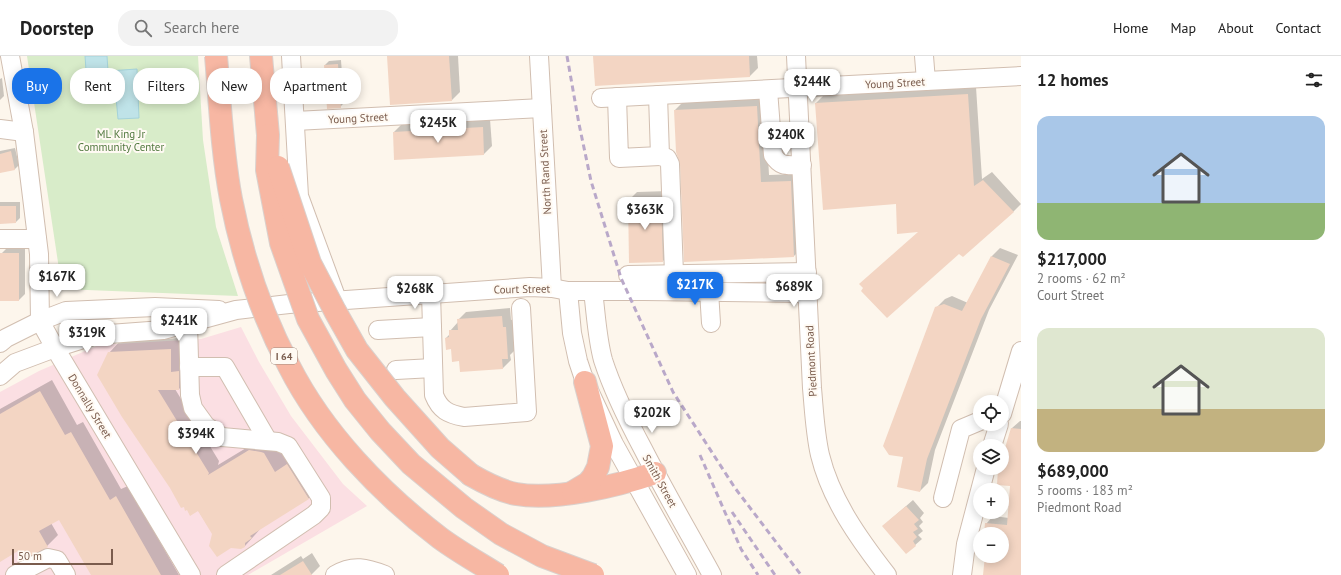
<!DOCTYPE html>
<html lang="en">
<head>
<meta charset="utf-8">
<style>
  body { margin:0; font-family:"PT Sans",sans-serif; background:#f2f2f2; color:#222; height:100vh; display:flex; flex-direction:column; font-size:15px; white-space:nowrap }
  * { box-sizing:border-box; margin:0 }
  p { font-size:13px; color:#767676 }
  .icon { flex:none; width:22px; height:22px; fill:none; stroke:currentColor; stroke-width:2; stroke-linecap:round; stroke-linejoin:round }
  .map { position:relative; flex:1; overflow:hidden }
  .details { display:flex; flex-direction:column; background:#fff; width:320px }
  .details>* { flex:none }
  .hud { position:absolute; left:12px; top:12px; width:380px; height:36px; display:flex; gap:8px }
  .controls { position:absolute; left:973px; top:339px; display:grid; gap:8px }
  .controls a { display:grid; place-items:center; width:36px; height:36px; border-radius:50%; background:#fff; box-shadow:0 2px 10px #0003; font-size:20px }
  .scale { position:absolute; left:12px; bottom:10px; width:101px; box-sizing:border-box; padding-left:4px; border:2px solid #7a5c4d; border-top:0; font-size:11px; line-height:14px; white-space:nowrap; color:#7a5c4d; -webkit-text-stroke:3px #fffaf3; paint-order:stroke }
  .price { position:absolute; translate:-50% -34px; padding:0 9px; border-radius:8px; background:#fff; color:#222; font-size:13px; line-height:26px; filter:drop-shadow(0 1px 2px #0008) }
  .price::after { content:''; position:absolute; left:50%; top:24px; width:12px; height:9px; margin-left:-6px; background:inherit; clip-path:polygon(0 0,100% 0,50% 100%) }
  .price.on { background:#1a73e8; color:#fff }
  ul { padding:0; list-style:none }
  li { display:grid; align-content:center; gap:8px; height:212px; padding:0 16px }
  li span { display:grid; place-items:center; height:124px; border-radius:12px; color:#555 }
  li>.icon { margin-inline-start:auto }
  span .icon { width:72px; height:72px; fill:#fffc; stroke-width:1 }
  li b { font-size:17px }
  h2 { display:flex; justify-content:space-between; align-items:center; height:48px; padding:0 16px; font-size:17px }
  .chip { padding:0 14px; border-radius:16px; background:#fff; box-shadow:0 2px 10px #0003; font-size:14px; line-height:36px }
  .chip.on { background:#1a73e8; color:#fff }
  header { display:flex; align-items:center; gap:24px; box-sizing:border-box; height:56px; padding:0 20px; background:#fff; border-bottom:1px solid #e0e0e0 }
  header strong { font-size:19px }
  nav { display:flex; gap:22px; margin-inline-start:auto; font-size:14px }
  .search { width:280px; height:36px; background:#f2f2f2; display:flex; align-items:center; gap:10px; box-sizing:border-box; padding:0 14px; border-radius:16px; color:#767676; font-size:15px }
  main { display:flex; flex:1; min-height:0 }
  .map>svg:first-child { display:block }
  .medical { fill:#fbdfe3 }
  .green { fill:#d8ecc9 }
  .water { fill:#bfe3e8; stroke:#a5d3da }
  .shadow { fill:#0003 }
  .building { fill:#f3d5c3 }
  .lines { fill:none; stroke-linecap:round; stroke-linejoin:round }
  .minor-casing { stroke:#d1beb0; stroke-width:20 }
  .highway-casing { stroke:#dad1cd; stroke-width:24 }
  .minor { stroke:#fff; stroke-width:18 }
  .highway { stroke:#f7b7a3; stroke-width:22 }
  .rail { stroke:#b9a8c9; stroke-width:3; stroke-dasharray:6 4; stroke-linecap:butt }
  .highway-bridge-casing { stroke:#dad1cd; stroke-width:24; stroke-linecap:butt }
  .highway-bridge { stroke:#f7b7a3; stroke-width:22 }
  .labels { text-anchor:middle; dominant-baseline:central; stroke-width:4; stroke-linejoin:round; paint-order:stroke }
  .shield { fill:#fffaf3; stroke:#a28b7f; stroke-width:1 }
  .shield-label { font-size:10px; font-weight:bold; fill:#7a5c4d }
  .street-label { font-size:11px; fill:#7a5c4d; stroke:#fffaf3 }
  .park-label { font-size:11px; fill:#537a41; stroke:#fffaf3 }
</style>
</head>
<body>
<header>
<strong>Doorstep</strong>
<div class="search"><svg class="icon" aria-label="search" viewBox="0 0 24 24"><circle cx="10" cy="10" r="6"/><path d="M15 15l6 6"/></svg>Search here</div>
<nav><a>Home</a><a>Map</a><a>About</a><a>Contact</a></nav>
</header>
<main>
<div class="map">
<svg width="1021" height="519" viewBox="0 0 1021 519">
  <rect width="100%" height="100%" fill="#fdf6ec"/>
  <path class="medical" d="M241,271l18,35 32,54 52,68 24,22 -119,69h-248v-183l39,-21 60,-26 102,-6z"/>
  <path class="green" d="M27,0h171l5,84 13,87 22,69 -176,-7z"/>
  <path class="water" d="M85,0h22l1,15 29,-2 2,49 -21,1 -2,-22 -28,1z"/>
  <g class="shadow">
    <path d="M388,0h70l2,36 -8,8z"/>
    <path d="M594,0h163l1,12 -8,8 -154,9z"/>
    <path d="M341,4l3,43 -4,4 -15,-42 4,-4z"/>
    <path d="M2,22l2,18 -4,4v-21z"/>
    <path d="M976,31l6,92 10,-7 29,32 -8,8 -93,19 -104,-128 8,-8z"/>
    <path d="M765,42l4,77 29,-1 4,74 -8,8 -109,5 -4,-98 -6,-53 8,-8z"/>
    <path d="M490,63l2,27 -8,8 -89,5 -1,-27 8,-8z"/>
    <path d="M15,92l4,17 -4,4 -15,3v-21z"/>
    <path d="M669,135l2,62 -8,8 -34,-61 8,-8z"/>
    <path d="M0,146h20v16l-4,4 -16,1z"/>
    <path d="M8,191h17v47l-6,6 -18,-46z"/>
    <path d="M1000,192l18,7 -29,55 -54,140 -7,33 -8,8 16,-183 9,-9 7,-3 16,7 24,-47z"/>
    <path d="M510,252l1,12 3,-1 2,30 -6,6 1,5 -8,8 -43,-8 -14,-22 4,-4v-3l8,-9v-2l8,-8z"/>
    <path d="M182,282l8,40 -11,11h-4l44,72 -1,4 43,-26 14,3 12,19 12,-8 21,34 -11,11 -48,30 -16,18 -32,-12 -15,-24 -11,-1 -78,-156 11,-12z"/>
    <path d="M52,324l25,45 6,-3 38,67 7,-3 51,89h-86l-33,-57 -9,5 7,12 -11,11 -29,4 -18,10v-151z"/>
    <path d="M1020,365h1v154h-37l2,-19h-2h18v-22h-17l1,-10 7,-8 16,2 2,-33 -13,-1 2,-16h2v-16l4,-4 6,-20z"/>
    <path d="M913,444l11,13 -4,5 3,4 -4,4 4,5 -5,4 4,4 -16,14 -16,-33z"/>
    <path d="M312,497l8,13 -9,9h-40l30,-19 2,3z"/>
  </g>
  <g class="building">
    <path d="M387,0h62l3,45 -62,4z"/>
    <path d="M593,0h156l1,21 -155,9z"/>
    <path d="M338,8l3,44 -14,1 -3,-44z"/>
    <path d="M968,38l6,92 9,-6 31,32 -51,45 -4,-3 -72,64 -26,-27 2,-3 -4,-4 59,-52 -21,2 -1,-30 -73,6 -8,-107z"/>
    <path d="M757,50l4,76 30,-1 3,76 -110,5 -4,-98 -4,-12 -2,-42z"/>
    <path d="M483,71l1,28 -90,5 -1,-28z"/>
    <path d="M11,95l4,19 -15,3v-19z"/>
    <path d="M661,143l2,63 -34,1 -1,-63z"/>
    <path d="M0,150h16v17l-16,1z"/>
    <rect x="0" y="197" width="19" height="48"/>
    <path d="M991,200l19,8 -29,55 -54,140 -7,33 -23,-5 6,-30 -14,-2 -6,-9 52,-139 9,-3 18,7z"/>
    <path d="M502,260l1,11h3l2,32h-6l1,10 -43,3 -1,-11 -7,1 -1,-13 -5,1 -1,-12 4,-1v-7h9l-1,-11z"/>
    <path d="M171,293v23l8,-1v19h-21l51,83 -1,2 41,-25 12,2 3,1 11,19 12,-8 22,35 -59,37 2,2 -7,5v4l-4,2 -10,-1 -14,9 -8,-11 3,-12 -14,-23 -8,5 -3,-6 -2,1 -1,-4 -3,1 -11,-20 -48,-71 -25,-42 11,-23z"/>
    <path d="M40,335l25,44 6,-3 39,68 6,-4 45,79h-70l-32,-55 -20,11 9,16 -25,12 -5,-8 -18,11v-148z"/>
    <path d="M1011,372l10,1v146h-38l2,-19h17v-22h-18l1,-11 22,2 3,-39 -13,-1 1,-16 4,-1v-10z"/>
    <path d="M906,450l13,14 -5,4 4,5 -5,3 4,5 -4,4 3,5 -10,8 -24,-28z"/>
    <path d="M303,505l9,14h-32z"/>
  </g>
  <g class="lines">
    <g class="minor-casing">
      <g id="minor">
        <path d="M10,0l14,76 15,122 1,67 15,27 136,227"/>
        <path d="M291,0l8,140 36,98"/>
        <path d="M539,0l13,232"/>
        <path d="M796,0l16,332c2,22 3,45 8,67 11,45 39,84 67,120"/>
        <path d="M924,0l2,25"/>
        <path d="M768,34l5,65c8,13 15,10 29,10"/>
        <path d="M617,41l2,61 41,-2 -2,-61"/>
        <path d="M601,42l420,-22"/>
        <path d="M295,65l247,-13"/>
        <path d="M0,73l24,3"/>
        <path d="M660,100l7,2 3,6 4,110"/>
        <path d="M0,183h37"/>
        <path d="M628,219l179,-3"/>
        <path d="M568,235l4,42 6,28 7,21 29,62 73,131"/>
        <path d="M593,235c3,23 4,47 10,69 10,31 25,61 40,89 22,43 46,84 69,126"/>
        <path d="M709,235l2,32"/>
        <path d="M431,237l3,102c6,15 14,19 30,22l63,-5 -6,-104"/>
        <path d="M188,268l2,71 3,13 13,18 16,11 56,5 10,4 33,52v10l-7,7 -88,60"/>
        <path d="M378,274l54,-3"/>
        <path d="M0,287l6,-5 34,-17 26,-10 89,-4 64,3"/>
        <path d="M189,311h36l43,74"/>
        <path d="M396,314l37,-2"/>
        <path d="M0,320l15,-13 40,-15 41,-13 67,-5 73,-20 53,-6 241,-17 22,1 16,3h76l164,2"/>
        <path d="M1002,358l19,-63"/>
        <path d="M992,390l7,-22"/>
        <path d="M943,442l18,-69 19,-8"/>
        <path d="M15,519l33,-17 9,2 9,15"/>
        <path d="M335,519c18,-11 32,-7 50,0"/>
        <path d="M962,519l4,-31 20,-76"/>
      </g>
    </g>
    <g class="highway-casing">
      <g id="highway">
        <path d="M261,0l7,79"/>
        <path d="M471,419c14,8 29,16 45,19 39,7 101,-8 139,-21"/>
        <path d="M573,436l15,-9 5,-6 5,-10 4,-21 -17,-64"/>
      </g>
    </g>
    <use href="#minor" class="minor"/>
    <use href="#highway" class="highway"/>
    <g class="rail">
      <path d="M567,0l12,68 12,57 30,97 52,114 62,96 66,87"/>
      <path d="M700,399l41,94 17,26"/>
      <path d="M732,456l43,63"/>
    </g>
    <g class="highway-bridge-casing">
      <g id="highway-bridge">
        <path d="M216,0c4,47 6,96 15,143 11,56 31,116 58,167 34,67 92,127 151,172 19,14 39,25 58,37"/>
        <path d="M268,79l-1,35 14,73 27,76 28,51 19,30 25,31 31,33 53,44 37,26 41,22 51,19"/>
        <path d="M278,111l32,96 25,48 22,39 38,48 45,50 31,27"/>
      </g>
    </g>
    <use href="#highway-bridge" class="highway-bridge"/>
  </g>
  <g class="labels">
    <rect class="shield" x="271" y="292" width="26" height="16" rx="3"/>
    <g class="shield-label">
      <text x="284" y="300">I 64</text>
    </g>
    <g class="street-label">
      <text transform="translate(895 27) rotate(-3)">Young Street</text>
      <text transform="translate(358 62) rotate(-3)">Young Street</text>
      <text transform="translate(545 116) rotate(-93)">North Rand Street</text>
      <text transform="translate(522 233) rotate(-1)">Court Street</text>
      <text transform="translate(811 305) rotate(-93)">Piedmont Road</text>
      <text transform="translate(90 350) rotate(59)">Donnally Street</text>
      <text transform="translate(660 425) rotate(61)">Smith Street</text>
    </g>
    <g class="park-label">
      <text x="121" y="78">ML King Jr<tspan x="121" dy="13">Community Center</tspan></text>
    </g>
  </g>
</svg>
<div class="controls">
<a><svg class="icon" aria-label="locate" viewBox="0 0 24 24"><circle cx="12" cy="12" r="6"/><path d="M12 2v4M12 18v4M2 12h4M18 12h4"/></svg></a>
<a><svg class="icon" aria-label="layers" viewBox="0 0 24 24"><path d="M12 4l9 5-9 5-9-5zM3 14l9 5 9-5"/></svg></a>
<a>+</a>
<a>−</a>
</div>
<div class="scale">50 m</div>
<b class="price" style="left:812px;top:47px">$244K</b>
<b class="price" style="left:438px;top:88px">$245K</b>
<b class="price" style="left:786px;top:100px">$240K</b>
<b class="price" style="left:645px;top:175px">$363K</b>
<b class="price" style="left:57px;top:242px">$167K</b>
<b class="price on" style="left:695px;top:250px">$217K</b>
<b class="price" style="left:794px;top:252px">$689K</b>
<b class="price" style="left:415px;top:254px">$268K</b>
<b class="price" style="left:179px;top:286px">$241K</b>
<b class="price" style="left:87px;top:298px">$319K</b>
<b class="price" style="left:652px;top:378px">$202K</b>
<b class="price" style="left:196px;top:399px">$394K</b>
<div class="hud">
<a class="chip on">Buy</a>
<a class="chip">Rent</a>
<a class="chip">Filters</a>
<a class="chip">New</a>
<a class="chip">Apartment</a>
</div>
</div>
<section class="details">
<h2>12 homes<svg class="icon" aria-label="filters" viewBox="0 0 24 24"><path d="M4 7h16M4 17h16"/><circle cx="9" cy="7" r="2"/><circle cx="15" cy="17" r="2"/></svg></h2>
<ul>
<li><span style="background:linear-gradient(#a9c7e8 70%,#8fb573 0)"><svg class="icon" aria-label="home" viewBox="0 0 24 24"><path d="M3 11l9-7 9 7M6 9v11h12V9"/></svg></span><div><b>$217,000</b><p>2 rooms · 62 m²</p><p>Court Street</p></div></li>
<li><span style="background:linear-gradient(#dfe7d0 65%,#c2b280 0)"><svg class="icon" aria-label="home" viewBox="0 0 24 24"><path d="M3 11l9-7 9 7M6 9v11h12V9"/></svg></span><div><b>$689,000</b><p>5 rooms · 183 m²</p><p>Piedmont Road</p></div></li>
</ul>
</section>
</main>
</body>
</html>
